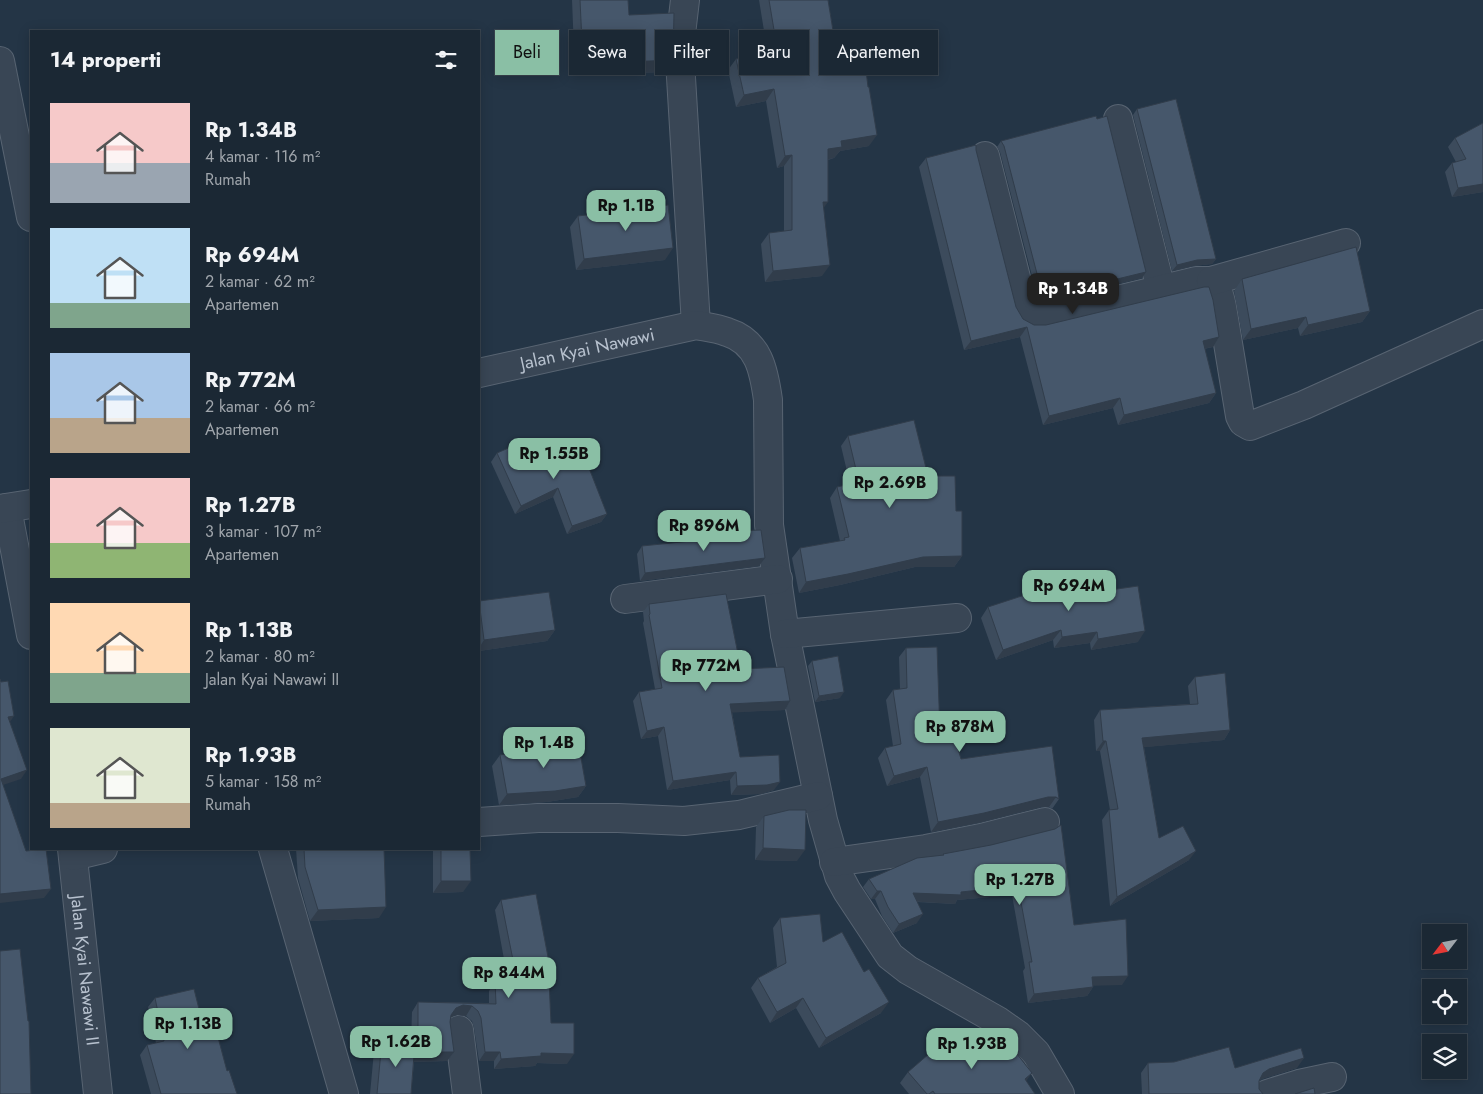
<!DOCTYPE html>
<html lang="id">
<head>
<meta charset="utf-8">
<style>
  body { margin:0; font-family:Jost,sans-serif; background:#24303c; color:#f1f3f6; height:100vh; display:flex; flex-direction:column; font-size:19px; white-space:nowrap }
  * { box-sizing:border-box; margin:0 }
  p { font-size:16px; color:#a0a6ac }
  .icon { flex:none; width:28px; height:28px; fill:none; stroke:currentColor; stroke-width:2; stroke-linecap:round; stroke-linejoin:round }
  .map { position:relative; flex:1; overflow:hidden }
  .panel { position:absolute; left:30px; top:30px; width:450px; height:820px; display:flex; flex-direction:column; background:#1b2834; border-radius:0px; box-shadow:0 2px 12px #0003,0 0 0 1px #39444f }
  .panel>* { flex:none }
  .banner { position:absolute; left:495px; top:30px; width:475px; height:45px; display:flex; gap:10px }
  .needle { width:32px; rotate:238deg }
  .buttons { position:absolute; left:1422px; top:924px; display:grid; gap:10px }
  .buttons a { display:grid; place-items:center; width:45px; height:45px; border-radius:0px; background:#1b2834; box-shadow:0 2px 12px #0003,0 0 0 1px #39444f; font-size:25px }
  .price { position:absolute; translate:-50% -42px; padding:0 11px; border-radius:10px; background:#8abfa5; color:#111; font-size:16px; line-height:32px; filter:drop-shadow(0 1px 2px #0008) }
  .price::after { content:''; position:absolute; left:50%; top:30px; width:15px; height:11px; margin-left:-8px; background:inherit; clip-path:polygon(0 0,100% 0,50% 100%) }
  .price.active { background:#222; color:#fff }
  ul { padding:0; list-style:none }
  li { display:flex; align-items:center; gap:15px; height:125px; padding:0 20px }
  li span { display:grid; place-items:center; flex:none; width:140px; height:100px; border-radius:0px; color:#555 }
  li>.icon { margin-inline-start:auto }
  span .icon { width:60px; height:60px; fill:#fffc; stroke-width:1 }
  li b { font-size:21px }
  h2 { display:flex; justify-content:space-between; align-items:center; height:60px; padding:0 20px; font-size:21px }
  .tag { padding:0 18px; border-radius:0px; background:#1b2834; box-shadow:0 2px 12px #0003,0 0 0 1px #39444f; font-size:18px; line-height:45px }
  .tag.active { background:#8abfa5; color:#111 }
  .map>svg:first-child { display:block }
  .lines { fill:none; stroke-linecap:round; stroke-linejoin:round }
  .street-casing { stroke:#586472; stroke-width:30 }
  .street { stroke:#394655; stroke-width:28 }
  .wall { fill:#3c4b5c }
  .shaded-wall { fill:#313d4b }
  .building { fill:#46576b; stroke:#313d4b }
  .labels { text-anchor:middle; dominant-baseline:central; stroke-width:5; stroke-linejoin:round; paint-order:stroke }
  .street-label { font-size:18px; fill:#b7c1ce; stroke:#1e2b3b }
</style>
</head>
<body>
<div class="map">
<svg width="1483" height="1094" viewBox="0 0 1483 1094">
  <rect width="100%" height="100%" fill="#243546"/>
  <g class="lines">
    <g class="street-casing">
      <g id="street">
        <path d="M685,0l-4,34 -1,27 16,264"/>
        <path d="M0,61l31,156"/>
        <path d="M1118,119l43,170"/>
        <path d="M985,156l40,157c3,6 6,7 13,6l158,-38h15c7,8 9,16 11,26l18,109 3,6 7,4 54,-21 179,-81"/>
        <path d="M1211,281l135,-38"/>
        <path id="s1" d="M479,373l217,-48c10,2 21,3 31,7 32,10 37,39 41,68l1,125 16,109 38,186 16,56 8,15 43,65 18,14 90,51 20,14 18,18 24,41"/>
        <path d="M7,508l24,127"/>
        <path d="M0,509l31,-5"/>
        <path d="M625,599l153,-20"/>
        <path d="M785,634l172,-16"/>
        <path d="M479,822l59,-4h80l66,3 55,-6 79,-19"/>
        <path id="s2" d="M72,849l26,245"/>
        <path d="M273,849l71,245"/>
        <path d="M74,856l29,-7"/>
        <path d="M834,862l92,-13 55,-11 64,-16"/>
        <path d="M459,1030l8,64"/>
        <path d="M1267,1094l32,-10 33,-7"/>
      </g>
    </g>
    <use href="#street" class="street"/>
  </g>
  <g class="wall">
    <path d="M572,0h56l1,15 36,57 -90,3z"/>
    <path d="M759,0h69l8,49 33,97 -29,5 -6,7 -6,2 -5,48 -1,68 -57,6 -4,-38 8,-11 15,-2v-65l-7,2 -11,-67 -30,6 -8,-37 8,-11 22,-4 8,-12z"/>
    <path d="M1137,109l79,150 -4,5 -19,2 -21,5 -39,-156z"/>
    <path d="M1483,123v69l-31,5 -7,-25 7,-9 4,-1 -8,-15 7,-9z"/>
    <path d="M1001,141l141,137 -103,25 -39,-151 -3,-5z"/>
    <path d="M976,150l40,157 7,12 11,6 185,12 -6,10 -9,2 12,44 -7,10 -91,22 -5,-17 -70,17 -23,-88 -56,13 -45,-183 7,-9z"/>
    <path d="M578,216l87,44 -89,10 -6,-43z"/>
    <path d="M1242,279l128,32 -8,11 -62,14 -2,-8 -55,12 -9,-49z"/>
    <path d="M848,436l80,40 28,35 6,45 -8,11h-39l-75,18 -41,8 -7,-35 8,-10 40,-7 -10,-43 7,-11 13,-3 -9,-38z"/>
    <path d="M497,453l41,7 69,54 -6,8 -34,12 -14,-37 -38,17 -24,-52z"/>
    <path d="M731,531l28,35 -119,15 -3,-27 5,-8 83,-6v-1z"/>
    <path d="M1103,591l35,51 -47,8 -1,-7 -36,5 -1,-8 -57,20 -15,-42 7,-11z"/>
    <path d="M479,601l76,29 -8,11 -68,10z"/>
    <path d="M649,604l92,65 49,32 -5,9 -53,2 8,45 34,33 -13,4 -30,1 -1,-15 -63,10 -9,-54 -17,3 -8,-38 6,-9 16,-3 -12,-66 1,-2 -1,-9z"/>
    <path d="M906,648l34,85 21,26 98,40 -7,10 -3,-2h-8l-63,16 -47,9 -11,-55 -33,9 -9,-28 7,-10 8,-2 -7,-46 7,-10 7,-1 -1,-32z"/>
    <path d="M812,661l28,37 -25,4 -7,-36z"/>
    <path d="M1195,677l35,53 -6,10 -80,7 15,91 30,22 -79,46 -8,-86 7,-10h1l-10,-59h-4l-2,-31 6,-10 90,-6 -2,-18z"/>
    <path d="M500,755l86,31 -8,11 -31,5 -48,3 -7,-39z"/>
    <path d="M764,816l33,45 -42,-1 1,-33z"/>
    <path d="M991,845l83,80 48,60h-29v2l-6,9 -59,7 -5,-32 2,-3 -13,-73 -55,5 -2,4 -38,-2v21l-24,10 -11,-17 -7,-17h-4l-8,-12 6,-8 73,-23 1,-2z"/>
    <path d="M296,849h88l-5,69 -69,3 -12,-43z"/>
    <path d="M433,849h37l-7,43 -30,1z"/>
    <path d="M501,900l50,123 16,41 -30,-1 -2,3 -41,3v-8h-15l-5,-33 -2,-7 -6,-5 -9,-1 -6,2 -1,5 4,30 -7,9 -33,1 -3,32h-41l4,-43 8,-11 29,2 1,-30 6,-10 71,1v-12l6,-10h13l-13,-71z"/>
    <path d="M780,918l43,24 58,71 -62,35 -23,-40 -26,15 -19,-35 7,-10 19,-11 -4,-39z"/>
    <path d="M155,998l49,31 23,42 10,23h-86l-11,-39 7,-10 9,-2 -8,-36z"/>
    <path d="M984,1057l42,24 9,13h-126l-9,-11 8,-11z"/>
    <path d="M1148,1063l87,5h62l-35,11 -3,2v8l4,5h-121l-1,-21z"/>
  </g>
  <g class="shaded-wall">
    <path d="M673,60l-8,12 -90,3 8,-11z"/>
    <path d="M774,89l-8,12 -30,6 8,-12z"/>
    <path d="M877,135l-8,11 -29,5 -6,7 -14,3 8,-12 13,-8z"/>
    <path d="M792,155l-8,11 -7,2 8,-12z"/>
    <path d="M1483,184v8l-31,5 6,-9z"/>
    <path d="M823,202h5l-8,11z"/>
    <path d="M673,248l-8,12 -89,10 8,-11z"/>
    <path d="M1216,259l-4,5 -19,2 -21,5 5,-6 20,-5z"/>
    <path d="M830,265l-8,11 -57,6 8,-11z"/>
    <path d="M1146,272l-4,6 -103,25 4,-6z"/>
    <path d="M1370,311l-8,11 -62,14 8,-11z"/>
    <path d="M1306,317l-8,11 -55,12 8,-11z"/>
    <path d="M1027,327l-7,10 -56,13 7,-9z"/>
    <path d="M1219,337l-6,10 -17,3 7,-9z"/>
    <path d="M1216,393l-7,10 -91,22 6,-10z"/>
    <path d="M1120,398l-7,10 -70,17 6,-9z"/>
    <path d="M558,488l-5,9 -38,17 6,-8z"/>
    <path d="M607,514l-6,8 -34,12 5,-8z"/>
    <path d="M962,556l-8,11h-39l-75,18 -41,8 7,-11 117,-25z"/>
    <path d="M765,558l-6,8 -119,15 5,-8z"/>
    <path d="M555,630l-8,11 -68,10v-3l5,-8z"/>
    <path d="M1061,630l-8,10 -57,20 7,-10z"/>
    <path d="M1145,631l-7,11 -47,8 7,-11z"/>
    <path d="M1097,632l-7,11 -36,5 8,-11z"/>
    <path d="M844,692l-4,6 -25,4 4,-6z"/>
    <path d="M790,701l-5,9 -60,3 5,-9z"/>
    <path d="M14,716l-6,9v-8z"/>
    <path d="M664,727l-6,9 -17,3 6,-8z"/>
    <path d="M1230,730l-6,10 -88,8 6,-10z"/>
    <path d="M1103,741h3l-6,10h-4z"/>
    <path d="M927,767l-7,10 -33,9 7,-10z"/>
    <path d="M27,770l-6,9 -21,7 1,-7z"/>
    <path d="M736,772l-6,8 -63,10 6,-9z"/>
    <path d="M780,782l-6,8 -13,4 -30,1 6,-9z"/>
    <path d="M586,786l-8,11 -31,5 -48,3 8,-11z"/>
    <path d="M1048,797h8l-7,10h-8l-63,16 -47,9 7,-10z"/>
    <path d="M763,848l42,2 -8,11 -42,-1z"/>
    <path d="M1196,851l-7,9 -79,46 7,-9z"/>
    <path d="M441,881h30l-8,11 -30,1z"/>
    <path d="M1018,886l-6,9 -55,5 -2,4 -48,-3 6,-8 48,-1z"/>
    <path d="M51,889l-7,9 -44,5v-9z"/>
    <path d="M877,891h4l-6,8h-4z"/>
    <path d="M386,907l-7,11 -69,3 8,-11z"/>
    <path d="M923,914l-6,9 -24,10 6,-9z"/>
    <path d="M1128,976l-6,9 -36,1 6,-9z"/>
    <path d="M1093,987l-6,9 -59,7 6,-9z"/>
    <path d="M803,998l-7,10 -26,15 7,-11z"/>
    <path d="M889,1002l-8,11 -62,35 7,-10z"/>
    <path d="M463,1005l9,1 -6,10 -9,-1 -8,3 7,-10z"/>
    <path d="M418,1052h36l-7,9 -36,1z"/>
    <path d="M485,1052h15l-6,9h-15z"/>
    <path d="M541,1053l33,1 -7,10 -30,-1 -2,3 -41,3 7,-10z"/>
    <path d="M1304,1058l-7,10 -35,11 -6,4 7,-10 6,-4z"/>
    <path d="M1032,1073l-8,11 1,-5z"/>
  </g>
  <g class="building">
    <path d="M580,0h48l1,15 45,-2 -1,47 -90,4z"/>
    <path d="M769,0h59l8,49 27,-4 5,42h1l8,48 -36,6 1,6 -14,2v53h-5l7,63 -57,6 -4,-38 23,-3v-75l-7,1 -11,-67 -30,6 -8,-36 32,-6 -2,-10 10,-1z"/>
    <path d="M1176,99l40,160 -19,1 -20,5 -40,-156z"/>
    <path d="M1096,116l1,3 10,-3 39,156 -103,25 -39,-151 -3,-5z"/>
    <path d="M1483,123v61l-25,4 -6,-25 14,-4 -11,-21z"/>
    <path d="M976,145v5l40,157 7,12 11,6h12l158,-38h5l4,13 6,37 -16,4 13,52 -92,22 -4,-17 -71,18 -22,-89 -56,14 -45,-183z"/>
    <path d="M668,205l5,43 -89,11 -6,-43z"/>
    <path d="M1356,247l14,64 -62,14 -2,-8 -55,12 -9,-50z"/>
    <path d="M914,420l14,56h27l1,35h6v45l-39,1 -75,17 -42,8 -6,-34 45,-8 -1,-2 5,-1 -12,-50 22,-5 -11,-46z"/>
    <path d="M529,439l9,21 42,-15 27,69 -35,12 -14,-38 -37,18 -24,-53z"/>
    <path d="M761,530l4,28 -120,15 -3,-27 59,-6 30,1v-10z"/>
    <path d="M1092,573l11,18 35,-5 7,45 -47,8 -1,-7 -35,5 -1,-7 -58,20 -15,-43z"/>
    <path d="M549,592l6,38 -71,10 -5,-39z"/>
    <path d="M726,594l15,75 43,-2 6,34 -60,3 10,53 39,-2 1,27 -13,3 -30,1 -1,-14 -63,9 -9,-54 -17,4 -8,-39 23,-4 -13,-73 1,-1 -1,-10z"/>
    <path d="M937,647l3,86 12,-4 9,30 91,-13 7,53 -3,-2h-8l-64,16 -46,9 -11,-55 -33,9 -9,-28 16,-4 -8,-54 14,-2 -1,-40z"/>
    <path d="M838,656l6,36 -25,4 -7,-35z"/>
    <path d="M1225,673l5,57 -88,8 17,100 24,-12 13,25 -79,46 -8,-87 9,-1 -12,-68h-3l-3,-31 98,-6 -3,-27z"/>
    <path d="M0,679l1,3 7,-1 6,35 -6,1 19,53 -26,9 25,72 20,-2 5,40 -51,5z"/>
    <path d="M578,741l8,45 -31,5 -48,3 -7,-39z"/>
    <path d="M789,810h17l-1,40 -42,-2 1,-32z"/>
    <path d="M1061,825l13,100 52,-6 2,57 -36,1 1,10 -59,7 -5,-32h3l-14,-76 -57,6v3l-48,-2 10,21 -24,10 -11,-17 -7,-16h-4l-8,-12 48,-21 27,-3 -1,-1 48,-9 64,-16z"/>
    <path d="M304,849h80l2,58 -68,3 -13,-43z"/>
    <path d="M441,849h29l1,32h-30z"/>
    <path d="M536,894l12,63 3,66h23v31l-33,-1v3l-40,3 -1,-7h-15l-4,-34 -3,-7 -6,-5 -9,-1 -7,3 -5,7 -1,7 4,30h-36v-50l78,2 -1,-23 22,-1 -16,-80z"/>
    <path d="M820,914l3,28 19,-10 22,40 5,-3 20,33 -63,36 -23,-40 -26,14 -19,-34 28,-15 -6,-45z"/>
    <path d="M20,949l8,72h1l2,73h-31v-143z"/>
    <path d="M194,989l10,40 11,-3 12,45 2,-1 8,24h-76l-14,-49 17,-4 -9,-43z"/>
    <path d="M959,1028l25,29 22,-17 26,33 -7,6 10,15h-100l-2,-3 -4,3h-2l-19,-22z"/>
    <path d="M382,1040l33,2 -4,52h-34z"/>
    <path d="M1229,1047l6,21 66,-20 3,10 -35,11 -6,4 -4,8v8l4,5h-114l-1,-31 26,-1z"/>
    <path d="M1314,1088l1,6h-20z"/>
  </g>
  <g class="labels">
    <g class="street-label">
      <text stroke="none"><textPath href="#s1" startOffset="111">Jalan Kyai Nawawi</textPath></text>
      <text stroke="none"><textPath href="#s2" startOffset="122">Jalan Kyai Nawawi II</textPath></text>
    </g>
  </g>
</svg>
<div class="buttons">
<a><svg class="needle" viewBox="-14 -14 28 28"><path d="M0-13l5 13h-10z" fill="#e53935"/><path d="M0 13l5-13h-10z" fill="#a0a6ac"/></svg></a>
<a><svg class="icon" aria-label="locate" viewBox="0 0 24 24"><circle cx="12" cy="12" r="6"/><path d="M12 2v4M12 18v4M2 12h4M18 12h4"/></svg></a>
<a><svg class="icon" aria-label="layers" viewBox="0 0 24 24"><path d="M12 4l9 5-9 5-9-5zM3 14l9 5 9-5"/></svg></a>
</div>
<b class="price" style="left:626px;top:232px">Rp 1.1B</b>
<b class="price active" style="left:1073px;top:315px">Rp 1.34B</b>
<b class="price" style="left:554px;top:480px">Rp 1.55B</b>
<b class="price" style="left:890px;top:509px">Rp 2.69B</b>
<b class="price" style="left:704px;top:552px">Rp 896M</b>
<b class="price" style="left:1069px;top:612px">Rp 694M</b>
<b class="price" style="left:706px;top:692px">Rp 772M</b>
<b class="price" style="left:960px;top:753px">Rp 878M</b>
<b class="price" style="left:544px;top:769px">Rp 1.4B</b>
<b class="price" style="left:1020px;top:906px">Rp 1.27B</b>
<b class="price" style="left:509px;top:999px">Rp 844M</b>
<b class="price" style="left:188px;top:1050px">Rp 1.13B</b>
<b class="price" style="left:396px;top:1068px">Rp 1.62B</b>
<b class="price" style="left:972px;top:1070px">Rp 1.93B</b>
<div class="banner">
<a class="tag active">Beli</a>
<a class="tag">Sewa</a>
<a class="tag">Filter</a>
<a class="tag">Baru</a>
<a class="tag">Apartemen</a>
</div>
<section class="panel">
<h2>14 properti<svg class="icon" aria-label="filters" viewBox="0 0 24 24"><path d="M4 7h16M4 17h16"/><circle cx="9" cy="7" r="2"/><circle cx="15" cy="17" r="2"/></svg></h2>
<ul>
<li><span style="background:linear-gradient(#f6c9c9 60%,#9aa5b1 0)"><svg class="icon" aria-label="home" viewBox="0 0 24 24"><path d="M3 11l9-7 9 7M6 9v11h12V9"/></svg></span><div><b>Rp 1.34B</b><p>4 kamar · 116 m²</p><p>Rumah</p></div></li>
<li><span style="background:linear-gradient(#bfe0f5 75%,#7fa58c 0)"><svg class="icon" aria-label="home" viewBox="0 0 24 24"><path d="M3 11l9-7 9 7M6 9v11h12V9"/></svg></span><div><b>Rp 694M</b><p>2 kamar · 62 m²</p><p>Apartemen</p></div></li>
<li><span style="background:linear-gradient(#a9c7e8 65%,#b9a48a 0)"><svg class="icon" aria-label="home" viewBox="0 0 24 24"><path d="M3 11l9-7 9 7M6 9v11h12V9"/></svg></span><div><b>Rp 772M</b><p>2 kamar · 66 m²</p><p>Apartemen</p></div></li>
<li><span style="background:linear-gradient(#f6c9c9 65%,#8fb573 0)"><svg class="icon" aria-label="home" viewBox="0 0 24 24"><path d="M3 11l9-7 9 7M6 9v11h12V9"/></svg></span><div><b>Rp 1.27B</b><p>3 kamar · 107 m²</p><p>Apartemen</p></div></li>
<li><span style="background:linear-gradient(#ffd9b3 70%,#7fa58c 0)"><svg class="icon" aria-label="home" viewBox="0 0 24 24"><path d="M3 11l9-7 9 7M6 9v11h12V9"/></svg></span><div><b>Rp 1.13B</b><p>2 kamar · 80 m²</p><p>Jalan Kyai Nawawi II</p></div></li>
<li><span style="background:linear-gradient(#dfe7d0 75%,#b9a48a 0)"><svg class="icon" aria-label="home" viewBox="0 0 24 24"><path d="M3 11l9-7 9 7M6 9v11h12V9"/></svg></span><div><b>Rp 1.93B</b><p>5 kamar · 158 m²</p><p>Rumah</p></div></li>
</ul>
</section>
</div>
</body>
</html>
